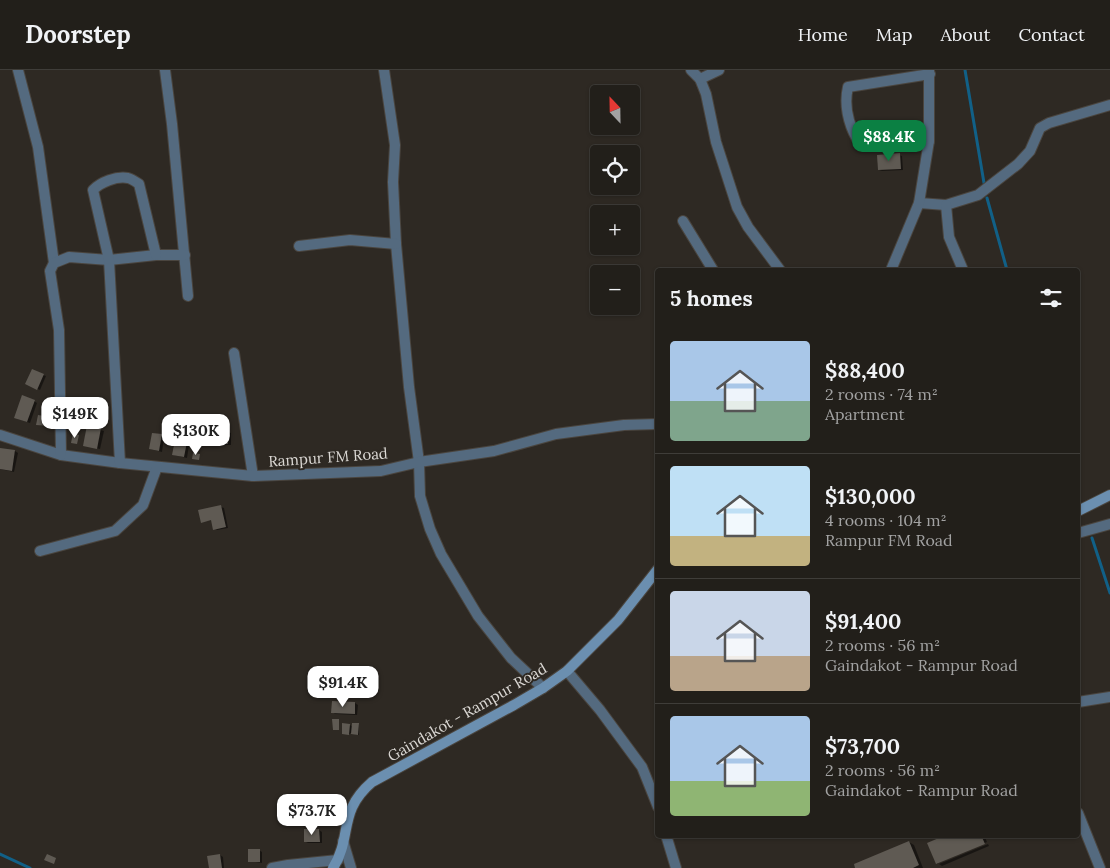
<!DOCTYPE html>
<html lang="en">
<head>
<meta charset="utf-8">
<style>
  body { margin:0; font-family:Lora,serif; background:#2a2723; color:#f1f3f6; height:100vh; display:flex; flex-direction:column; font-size:19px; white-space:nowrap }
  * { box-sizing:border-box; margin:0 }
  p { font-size:16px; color:#a2a2a2 }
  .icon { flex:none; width:28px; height:28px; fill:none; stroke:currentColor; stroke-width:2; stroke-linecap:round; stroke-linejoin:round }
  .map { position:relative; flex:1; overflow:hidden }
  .side { position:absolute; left:655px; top:198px; width:425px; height:570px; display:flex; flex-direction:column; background:#221f1a; border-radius:5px; box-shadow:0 1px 4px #0004,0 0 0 1px #3f3d39 }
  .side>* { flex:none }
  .needle { width:32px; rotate:338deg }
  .tools { position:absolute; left:590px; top:15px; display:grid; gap:10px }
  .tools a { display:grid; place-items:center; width:50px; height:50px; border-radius:5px; background:#221f1a; box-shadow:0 1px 4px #0004,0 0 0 1px #3f3d39; font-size:25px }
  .price { position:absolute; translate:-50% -42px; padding:0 11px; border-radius:10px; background:#fff; color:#222; font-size:16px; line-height:32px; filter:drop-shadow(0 1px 2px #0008) }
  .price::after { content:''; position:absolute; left:50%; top:30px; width:15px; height:11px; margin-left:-8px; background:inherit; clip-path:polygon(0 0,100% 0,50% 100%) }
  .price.on { background:#0b8043; color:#fff }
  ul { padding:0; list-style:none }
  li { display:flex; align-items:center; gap:15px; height:125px; padding:0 15px }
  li+li { border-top:1px solid #3f3d39 }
  li span { display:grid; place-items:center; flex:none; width:140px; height:100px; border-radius:5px; color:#555 }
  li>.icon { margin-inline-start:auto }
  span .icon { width:60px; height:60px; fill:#fffc; stroke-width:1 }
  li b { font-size:21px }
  h2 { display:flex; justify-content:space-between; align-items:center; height:60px; padding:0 15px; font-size:21px }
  header { display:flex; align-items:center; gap:30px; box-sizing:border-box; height:70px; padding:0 25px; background:#221f1a; border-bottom:1px solid #3f3d39 }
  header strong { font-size:24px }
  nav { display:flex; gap:28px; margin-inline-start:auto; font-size:18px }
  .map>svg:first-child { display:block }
  .shadow { fill:#0007 }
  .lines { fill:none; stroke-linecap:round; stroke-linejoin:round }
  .stream { stroke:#116087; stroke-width:3 }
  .building { fill:#5f5a53 }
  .street-casing { stroke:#4a453f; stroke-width:12 }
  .secondary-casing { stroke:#4a453f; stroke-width:12 }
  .street { stroke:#546a7f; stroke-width:10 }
  .secondary { stroke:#6b8fb0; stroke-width:10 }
  .labels { text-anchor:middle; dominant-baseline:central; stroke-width:4; stroke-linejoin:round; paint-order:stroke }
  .street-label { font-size:15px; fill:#dbd8d4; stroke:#2e2923 }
</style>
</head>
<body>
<header>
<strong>Doorstep</strong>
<nav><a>Home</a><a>Map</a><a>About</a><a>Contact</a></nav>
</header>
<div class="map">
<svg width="1110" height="798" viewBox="0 0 1110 798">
  <rect width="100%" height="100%" fill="#2e2923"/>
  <g class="shadow">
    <path d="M899,85l3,1 1,14 -21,1 -3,-1z"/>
    <path d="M43,305l3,1 -6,14 -11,-5z"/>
    <path d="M34,331l3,2 -7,20 -12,-4z"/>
    <path d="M51,348l2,2v7l-15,-3z"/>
    <path d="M88,357l16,4 -4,18 -16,-4z"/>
    <path d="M228,362l3,1v12h-12l-2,-2z"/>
    <path d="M162,366l2,1 -2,15 -12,-3z"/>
    <path d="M186,373l3,2 -2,13 -13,-3z"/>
    <path d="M15,381l3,2 -4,19 -14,-3v-14z"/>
    <path d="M221,437l3,1 4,20 -11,2 -2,-1 -2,-8 -9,2 14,-3z"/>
    <path d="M333,632l22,1 3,2 -1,10 -22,-1 -3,-2z"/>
    <path d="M359,654v11l-9,-2v1h-6l6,-9 3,2z"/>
    <path d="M319,760l3,2v11h-14l-2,-1z"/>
    <path d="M949,765h35l3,7 -49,20v2l-1,-1z"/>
    <path d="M909,772l5,3 9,23h-66z"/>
    <path d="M988,774l1,2 -47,20 -3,-2z"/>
    <path d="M259,780l3,2v11l-13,-2z"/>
    <path d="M220,785l3,2 1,11h-14z"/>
  </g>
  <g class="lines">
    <g class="stream">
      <path d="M965,0l19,113"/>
      <path d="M987,128l20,72"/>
      <path d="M1092,468l18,55"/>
      <path d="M0,784l30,14"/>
    </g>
  </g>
  <g class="building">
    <path d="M900,83l1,16 -23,1 -1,-15z"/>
    <path d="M32,299l12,5 -7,16 -12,-6z"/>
    <path d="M22,325l13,5 -8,22 -13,-4z"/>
    <path d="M38,345l13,2 -1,9 -14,-1z"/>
    <path d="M87,355l14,3 -4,21 -14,-3z"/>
    <path d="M216,360h13l-1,14h-13z"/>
    <path d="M73,363l6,2 -2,9 -6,-1z"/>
    <path d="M152,363l10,1 -3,17 -10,-2z"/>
    <path d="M175,370l12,2 -3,15 -12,-2z"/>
    <path d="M0,378l15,2 -3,21 -12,-2z"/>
    <path d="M193,383l7,1 -1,6 -7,-1z"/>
    <path d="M221,435l5,22 -13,3 -2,-10 -10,3 -3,-13z"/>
    <path d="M332,631l23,1v12l-24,-1z"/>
    <path d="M332,649h7v11h-6z"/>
    <path d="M342,653l8,1 -1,11 -7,-1z"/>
    <path d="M352,653h7l-1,12 -7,-1z"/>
    <path d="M304,759h15l1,13h-16z"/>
    <path d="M946,765h35l4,9 -49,20 -9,-21z"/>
    <path d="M909,771l10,24 -6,3h-58l-1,-4z"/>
    <rect x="248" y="779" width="12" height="13"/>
    <path d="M47,784l9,4 -2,6 -10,-4z"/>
    <path d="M220,784l2,14h-13l-2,-12z"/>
  </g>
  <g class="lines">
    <g class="street-casing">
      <g id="street">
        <path d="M18,0l20,77 16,116"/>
        <path d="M165,0l7,54 16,172"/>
        <path d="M384,0l11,75 -2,37 3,62 13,143 10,75 1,34 10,33 11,25 37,62 33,42 32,30"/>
        <path d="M691,0l9,9 6,15 10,48 21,65 11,20 32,43"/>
        <path d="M700,9l19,-9"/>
        <path d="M929,71l-72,-2c-9,-16 -13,-35 -9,-52l82,-13"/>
        <path d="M919,133l27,2 32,-10 40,-31 12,-13 10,-23 9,-5 61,-18"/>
        <path d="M946,135l3,32 14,33"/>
        <path d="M683,151l30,49"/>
        <path d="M299,176l51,-6 46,4"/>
        <path d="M891,200l28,-67 10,-62v-71"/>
        <path d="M234,283l19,123"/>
        <path d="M0,365l61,20 59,8 133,13 128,-5 38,-9 75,-11 62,-17 68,-9 34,-1"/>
        <path d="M61,385l-2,-125 -9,-59 4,-8 15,-6 40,3 47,-5h29"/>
        <path d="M120,393l-11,-203 -16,-70c8,-8 23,-14 35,-12 4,1 8,4 11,6l17,71"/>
        <path d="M1078,463l32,-9"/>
        <path d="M40,481l75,-20 28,-26 14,-38"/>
        <path d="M567,601l33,39 42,57 16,40"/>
        <path d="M1078,632l32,-5"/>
        <path d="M1078,743l22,55"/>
        <path d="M666,765l10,33"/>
        <path d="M343,771l8,27"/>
        <path d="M272,798l16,-3 50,-5"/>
      </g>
    </g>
    <g class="secondary-casing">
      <g id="secondary">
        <path d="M1078,441l32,-16"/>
        <path d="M333,798c20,-32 4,-56 39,-86l142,-77 29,-17 24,-17 51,-51 40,-51"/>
      </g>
    </g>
    <use href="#street" class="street"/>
    <use href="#secondary" class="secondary"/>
  </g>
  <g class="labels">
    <g class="street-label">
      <text transform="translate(328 387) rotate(-4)">Rampur FM Road</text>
      <text transform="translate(467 642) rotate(-30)">Gaindakot - Rampur Road</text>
    </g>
  </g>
</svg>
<div class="tools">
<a><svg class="needle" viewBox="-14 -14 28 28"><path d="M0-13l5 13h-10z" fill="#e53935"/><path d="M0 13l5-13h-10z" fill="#a2a2a2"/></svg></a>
<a><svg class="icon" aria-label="locate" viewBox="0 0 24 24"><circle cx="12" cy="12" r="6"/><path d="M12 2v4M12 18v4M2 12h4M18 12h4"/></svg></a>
<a>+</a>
<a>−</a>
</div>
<b class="price on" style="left:889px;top:92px">$88.4K</b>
<b class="price" style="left:75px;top:369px">$149K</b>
<b class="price" style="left:196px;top:386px">$130K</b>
<b class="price" style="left:343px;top:638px">$91.4K</b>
<b class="price" style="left:312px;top:766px">$73.7K</b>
<section class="side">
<h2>5 homes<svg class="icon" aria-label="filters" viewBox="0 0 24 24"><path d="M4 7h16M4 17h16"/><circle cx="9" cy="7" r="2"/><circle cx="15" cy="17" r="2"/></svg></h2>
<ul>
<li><span style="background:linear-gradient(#a9c7e8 60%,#7fa58c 0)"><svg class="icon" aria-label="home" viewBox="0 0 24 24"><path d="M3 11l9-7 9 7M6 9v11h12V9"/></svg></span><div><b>$88,400</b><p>2 rooms · 74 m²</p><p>Apartment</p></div></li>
<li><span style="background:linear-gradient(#bfe0f5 70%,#c2b280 0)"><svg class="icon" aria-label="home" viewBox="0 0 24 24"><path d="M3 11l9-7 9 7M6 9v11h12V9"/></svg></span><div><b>$130,000</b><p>4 rooms · 104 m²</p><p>Rampur FM Road</p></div></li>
<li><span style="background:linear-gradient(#c9d6e8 65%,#b9a48a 0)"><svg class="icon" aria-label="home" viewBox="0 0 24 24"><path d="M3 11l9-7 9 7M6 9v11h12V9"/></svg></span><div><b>$91,400</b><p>2 rooms · 56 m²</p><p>Gaindakot - Rampur Road</p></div></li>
<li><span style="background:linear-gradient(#a9c7e8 65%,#8fb573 0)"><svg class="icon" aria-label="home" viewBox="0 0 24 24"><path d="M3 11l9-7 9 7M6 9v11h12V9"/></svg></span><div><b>$73,700</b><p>2 rooms · 56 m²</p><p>Gaindakot - Rampur Road</p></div></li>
</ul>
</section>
</div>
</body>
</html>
